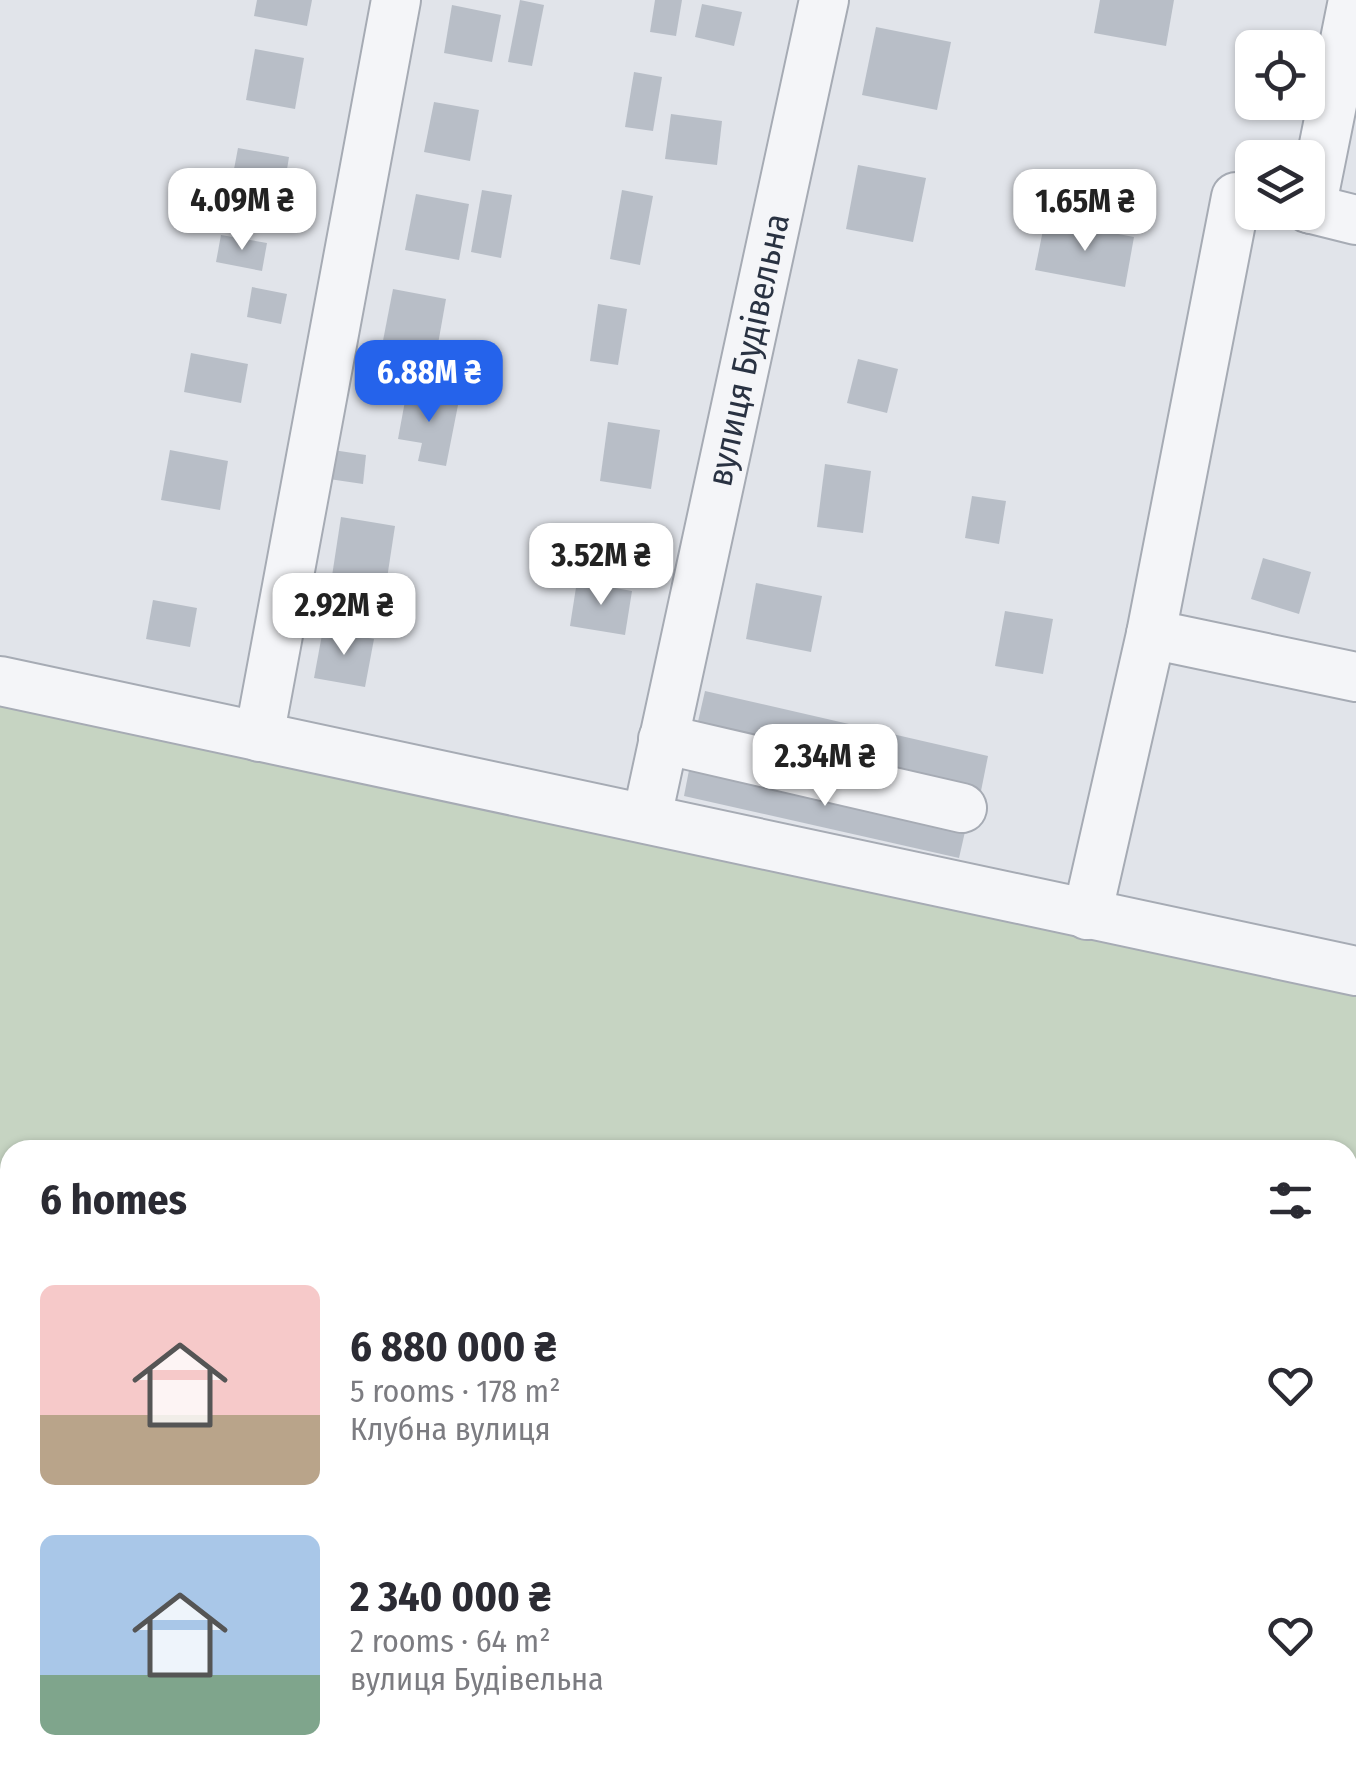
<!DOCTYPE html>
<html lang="en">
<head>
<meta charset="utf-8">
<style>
  body { margin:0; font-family:"Fira Sans Condensed",sans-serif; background:#f2f2f3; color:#2b2b33; height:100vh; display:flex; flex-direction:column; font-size:38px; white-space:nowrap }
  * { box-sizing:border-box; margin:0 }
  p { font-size:32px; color:#7c7c81 }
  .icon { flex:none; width:55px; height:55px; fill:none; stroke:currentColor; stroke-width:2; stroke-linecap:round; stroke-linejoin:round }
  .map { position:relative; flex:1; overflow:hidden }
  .panel { position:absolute; left:0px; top:1140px; width:1358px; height:640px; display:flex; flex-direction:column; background:#fff; border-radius:30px 30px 0 0; box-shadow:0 2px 8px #0004 }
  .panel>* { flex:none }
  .tools { position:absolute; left:1235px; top:30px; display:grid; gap:20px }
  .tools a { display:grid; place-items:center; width:90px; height:90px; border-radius:15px; background:#fff; box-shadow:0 2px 8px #0004; font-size:50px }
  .price { position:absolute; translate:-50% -85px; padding:0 22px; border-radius:20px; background:#fff; color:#222; font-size:32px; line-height:65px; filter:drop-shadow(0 2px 5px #0008) }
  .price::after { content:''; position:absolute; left:50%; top:60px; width:30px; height:22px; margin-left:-15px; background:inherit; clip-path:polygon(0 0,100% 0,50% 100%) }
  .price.selected { background:#2563eb; color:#fff }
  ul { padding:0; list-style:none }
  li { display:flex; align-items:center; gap:30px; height:250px; padding:0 40px }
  li span { display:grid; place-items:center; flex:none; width:280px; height:200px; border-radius:15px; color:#555 }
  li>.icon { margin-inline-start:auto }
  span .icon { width:120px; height:120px; fill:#fffc; stroke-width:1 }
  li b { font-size:42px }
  h2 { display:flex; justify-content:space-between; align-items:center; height:120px; padding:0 40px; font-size:42px }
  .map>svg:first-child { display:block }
  .green { fill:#c6d4c2 }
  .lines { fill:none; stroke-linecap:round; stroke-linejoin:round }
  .canal { stroke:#9bb3cb; stroke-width:35 }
  .building { fill:#b8bec7 }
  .minor-casing { stroke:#a6abb4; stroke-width:52 }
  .minor { stroke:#f4f5f8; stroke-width:48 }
  .labels { text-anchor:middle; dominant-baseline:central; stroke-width:10; stroke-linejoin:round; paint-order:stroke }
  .street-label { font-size:35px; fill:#293242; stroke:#f0f3f7 }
</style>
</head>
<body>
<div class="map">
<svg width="1356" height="1780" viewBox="0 0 1356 1780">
  <rect width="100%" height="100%" fill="#e1e4ea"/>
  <path class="green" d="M0,681l1356,290v809h-1045l-13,-10h1050v-620h-1338v405l-10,-8z"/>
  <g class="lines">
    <g class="canal">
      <path d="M0,1327l10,7"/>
      <path d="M619,1770l14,10"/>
    </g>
  </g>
  <g class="building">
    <path d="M257,0h55l-5,26 -53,-10z"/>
    <path d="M520,0l24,5 -12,61 -24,-4z"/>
    <path d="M655,0h27l-6,36 -26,-4z"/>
    <path d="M1100,0h74l-8,46 -72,-13z"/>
    <path d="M702,4l40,8 -8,34 -39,-9z"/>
    <path d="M452,5l49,10 -9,47 -48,-9z"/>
    <path d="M876,27l75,15 -14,68 -75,-15z"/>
    <path d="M255,49l49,9 -9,51 -49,-9z"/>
    <path d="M634,72l28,5 -9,54 -28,-4z"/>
    <path d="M434,102l45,8 -9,51 -46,-9z"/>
    <path d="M671,114l51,7 -5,44 -52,-6z"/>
    <path d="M238,148l51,9 -6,37 -52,-9z"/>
    <path d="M858,165l68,13 -13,64 -67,-13z"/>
    <path d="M482,190l30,5 -11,63 -30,-6z"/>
    <path d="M622,190l31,6 -13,69 -30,-6z"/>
    <path d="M416,194l53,10 -10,56 -54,-10z"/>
    <path d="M1045,220l89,17 -9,50 -90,-17z"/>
    <path d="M221,235l46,8 -5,28 -46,-9z"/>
    <path d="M252,287l35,7 -6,30 -34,-7z"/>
    <path d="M393,289l53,10 -11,62 -54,-10z"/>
    <path d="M598,304l29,5 -9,56 -28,-4z"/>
    <path d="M191,353l57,11 -7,39 -57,-11z"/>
    <path d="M858,359l40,10 -11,44 -40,-10z"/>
    <path d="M407,390l52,10 -13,66 -28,-5 4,-18 -24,-4z"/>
    <path d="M608,422l52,8 -9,59 -51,-8z"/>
    <path d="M170,450l58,11 -8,49 -59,-10z"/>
    <path d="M333,450l33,5 -3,29 -34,-5z"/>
    <path d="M825,464l46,7 -8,62 -46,-6z"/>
    <path d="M972,496l34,5 -7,43 -34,-6z"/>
    <path d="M341,517l54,9 -9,59 -54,-9z"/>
    <path d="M1263,558l48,14 -12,42 -48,-15z"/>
    <path d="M577,581l55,10 -7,44 -55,-9z"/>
    <path d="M756,583l66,13 -11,56 -65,-13z"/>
    <path d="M153,600l44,8 -7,39 -44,-8z"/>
    <path d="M1005,611l48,8 -10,55 -48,-8z"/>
    <path d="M323,629l51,10 -9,48 -51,-9z"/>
    <path d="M705,691l283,65 -7,35 -284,-65z"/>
    <path d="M691,760l276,63 -8,35 -275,-62z"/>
  </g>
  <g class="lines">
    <g class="minor-casing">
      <g id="minor">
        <path d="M1308,208l48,12"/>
        <path d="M1311,209l42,-209"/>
        <path d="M1151,634l205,43"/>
        <path d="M0,681l1356,290"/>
        <path d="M259,737l137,-737"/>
        <path d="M663,739l299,69"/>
        <path id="s1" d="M647,817l177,-817"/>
        <path d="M1087,915l64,-281 85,-437 16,3"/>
      </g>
    </g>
    <use href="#minor" class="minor"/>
  </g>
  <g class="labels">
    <g class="street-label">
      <text stroke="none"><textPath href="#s1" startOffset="478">вулиця Будівельна</textPath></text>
    </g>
  </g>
</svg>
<div class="tools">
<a><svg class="icon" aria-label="locate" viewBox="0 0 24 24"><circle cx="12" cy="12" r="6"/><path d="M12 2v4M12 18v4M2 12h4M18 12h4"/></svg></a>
<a><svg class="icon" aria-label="layers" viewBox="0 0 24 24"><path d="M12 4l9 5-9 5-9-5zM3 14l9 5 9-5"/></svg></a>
</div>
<b class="price" style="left:242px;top:253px">4.09M ₴</b>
<b class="price" style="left:1085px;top:254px">1.65M ₴</b>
<b class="price selected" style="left:429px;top:425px">6.88M ₴</b>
<b class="price" style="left:601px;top:608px">3.52M ₴</b>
<b class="price" style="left:344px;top:658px">2.92M ₴</b>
<b class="price" style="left:825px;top:809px">2.34M ₴</b>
<section class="panel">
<h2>6 homes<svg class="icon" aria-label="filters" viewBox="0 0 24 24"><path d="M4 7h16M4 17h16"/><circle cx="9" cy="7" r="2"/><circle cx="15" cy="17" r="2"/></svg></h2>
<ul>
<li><span style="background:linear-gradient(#f6c9c9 65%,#b9a48a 0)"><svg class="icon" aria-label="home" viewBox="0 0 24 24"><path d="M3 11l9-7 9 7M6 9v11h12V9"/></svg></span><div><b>6 880 000 ₴</b><p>5 rooms · 178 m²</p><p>Клубна вулиця</p></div><svg class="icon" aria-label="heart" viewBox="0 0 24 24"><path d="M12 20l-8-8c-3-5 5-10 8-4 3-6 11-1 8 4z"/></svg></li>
<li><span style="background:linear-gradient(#a9c7e8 70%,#7fa58c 0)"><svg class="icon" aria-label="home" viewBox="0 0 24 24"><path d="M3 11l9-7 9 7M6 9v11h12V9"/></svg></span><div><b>2 340 000 ₴</b><p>2 rooms · 64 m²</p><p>вулиця Будівельна</p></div><svg class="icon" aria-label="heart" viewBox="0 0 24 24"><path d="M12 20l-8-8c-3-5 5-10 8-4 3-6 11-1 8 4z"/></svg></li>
</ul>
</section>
</div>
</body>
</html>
